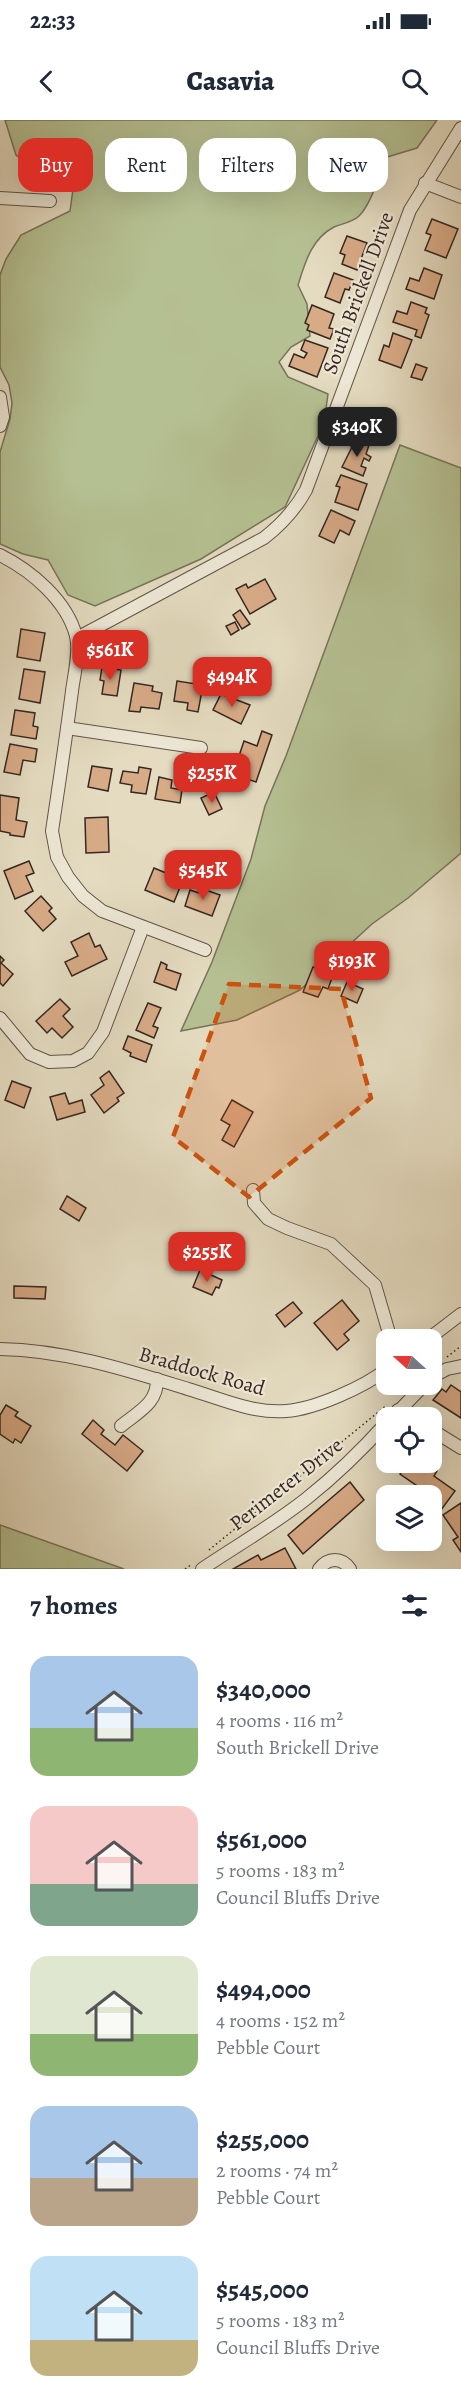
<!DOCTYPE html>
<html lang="en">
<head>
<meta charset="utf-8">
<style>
  body { margin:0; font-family:Alegreya,serif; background:#f6f6f7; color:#1f2937; height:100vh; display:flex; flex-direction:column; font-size:22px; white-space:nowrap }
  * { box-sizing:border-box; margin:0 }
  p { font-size:20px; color:#747a83 }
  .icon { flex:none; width:33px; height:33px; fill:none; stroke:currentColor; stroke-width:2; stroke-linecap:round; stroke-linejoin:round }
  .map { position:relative; height:1449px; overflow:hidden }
  .panel { display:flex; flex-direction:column; background:#fff; flex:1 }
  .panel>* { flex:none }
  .guide { position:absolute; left:18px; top:18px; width:426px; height:54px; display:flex; gap:12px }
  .needle { width:39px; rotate:291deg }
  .fabs { position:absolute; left:376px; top:1209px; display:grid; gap:12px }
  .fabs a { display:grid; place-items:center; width:66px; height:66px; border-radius:12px; background:#fff; box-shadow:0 6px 24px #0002; font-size:30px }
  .price { position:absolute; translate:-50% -51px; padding:0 14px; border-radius:12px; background:#d93025; color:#fff; font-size:20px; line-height:39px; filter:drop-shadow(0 2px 3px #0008) }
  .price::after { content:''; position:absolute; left:50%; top:36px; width:18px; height:14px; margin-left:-9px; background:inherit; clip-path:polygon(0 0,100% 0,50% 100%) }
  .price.current { background:#222; color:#fff }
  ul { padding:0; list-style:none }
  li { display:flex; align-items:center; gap:18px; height:150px; padding:0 30px }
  li span { display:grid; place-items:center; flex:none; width:168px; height:120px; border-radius:18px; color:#555 }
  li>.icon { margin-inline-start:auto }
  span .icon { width:72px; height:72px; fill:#fffc; stroke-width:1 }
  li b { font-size:26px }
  h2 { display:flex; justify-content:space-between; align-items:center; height:72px; padding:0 30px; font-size:26px }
  .tag { padding:0 21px; border-radius:18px; background:#fff; box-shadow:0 6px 24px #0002; font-size:21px; line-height:54px }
  .tag.current { background:#d93025; color:#fff }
  .status { display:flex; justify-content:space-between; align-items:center; height:42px; padding:0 30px; background:#fff; direction:ltr }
  .status svg { height:16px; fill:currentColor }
  header { display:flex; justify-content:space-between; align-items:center; height:78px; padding:0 30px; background:#fff; font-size:27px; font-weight:800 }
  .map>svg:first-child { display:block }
  .green { fill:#b5c092; stroke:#76745a; stroke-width:1.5 }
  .building { fill:#d8ab87; stroke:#362721; stroke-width:1.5 }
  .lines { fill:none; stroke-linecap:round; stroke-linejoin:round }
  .minor-casing { stroke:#625449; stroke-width:14 }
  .path { stroke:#362721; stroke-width:1.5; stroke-dasharray:1.5 3; stroke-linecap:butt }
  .minor { stroke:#ede8d6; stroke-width:12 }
  .marked { fill:#cd520f; fill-opacity:0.2; stroke:#cd520f; stroke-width:4.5; stroke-dasharray:12 8; stroke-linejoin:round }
  .labels { text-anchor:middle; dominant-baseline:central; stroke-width:4.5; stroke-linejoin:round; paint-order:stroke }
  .street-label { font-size:21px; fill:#362721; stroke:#ede8d6 }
</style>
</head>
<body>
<div class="status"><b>22:33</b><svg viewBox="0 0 49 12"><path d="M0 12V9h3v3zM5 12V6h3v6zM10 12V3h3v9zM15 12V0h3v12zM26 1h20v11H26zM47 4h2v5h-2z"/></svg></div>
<header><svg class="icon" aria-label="back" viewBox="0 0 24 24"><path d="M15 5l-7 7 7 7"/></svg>Casavia<svg class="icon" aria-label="search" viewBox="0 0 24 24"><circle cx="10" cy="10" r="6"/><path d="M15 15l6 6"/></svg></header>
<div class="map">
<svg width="461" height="1449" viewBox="0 0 461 1449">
  <rect width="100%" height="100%" fill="#e4dbc0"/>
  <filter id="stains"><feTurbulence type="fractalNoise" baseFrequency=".00333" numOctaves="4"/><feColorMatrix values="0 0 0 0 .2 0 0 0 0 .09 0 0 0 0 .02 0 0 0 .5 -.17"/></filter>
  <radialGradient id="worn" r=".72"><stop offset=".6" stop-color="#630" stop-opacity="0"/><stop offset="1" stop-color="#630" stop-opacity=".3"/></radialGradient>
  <g class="green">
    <path d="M5,0h432l-20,28 -30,9c-6,15 -17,49 -28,59 -6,6 -18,8 -25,11 -23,12 -29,36 -36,58l9,19 3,32 -19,11 -12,15 9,15 40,17 -4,29 -39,84 -84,52 -106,47 -27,-11 -20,-35 -25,-6 -23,-10v-92l10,-33 2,-16 -3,-18 -9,-18v-92l6,-16 15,-24 49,-24 3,-22 -7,-9 -24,-4 -26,-21z"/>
    <path d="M400,325l61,23v385l-53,45 -36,26 -72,66 -63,30 -56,11 31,-69 39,-103 14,-53 21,-50z"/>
    <path d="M0,1405l124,44h-124z"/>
  </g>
  <g class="building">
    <path d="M432,99l26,10 -12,29 -21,-8 6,-15 -5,-2z"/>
    <path d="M347,116l20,7 -10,27 -15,-6 3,-9 -5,-2z"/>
    <path d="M424,148l18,7 -8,24 -28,-10 4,-11 9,3z"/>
    <path d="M334,153l19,7 -4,10 -4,-1 -5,14 -15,-6z"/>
    <path d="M411,182l16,6 -2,5 4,2 -8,23 -6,-2 2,-6 -24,-8 4,-11 10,3z"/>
    <path d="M312,185l22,9 -5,14 5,1 -4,10 -23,-9 2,-5 -4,-2z"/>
    <path d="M393,213l19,7 -11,28 -22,-8 5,-15 5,2z"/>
    <path d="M305,220l23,8 -11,29 -28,-11 5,-12 10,4 3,-5 -6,-3z"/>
    <path d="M416,244l11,4 -5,12 -11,-3z"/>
    <path d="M356,319l13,6 -3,9 5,3 -2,4 -5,-3 -3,8 5,2 -3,8 -21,-9z"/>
    <path d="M341,355l26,9 -9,26 -23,-8 5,-15 -4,-1z"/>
    <path d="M331,390l24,11 -6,14 -9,-5 -6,13 -15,-7z"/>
    <path d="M265,459l11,20 -26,15 -14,-25 10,-5 2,4z"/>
    <path d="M240,490l10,14 -8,5 -9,-14z"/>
    <path d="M235,502l4,8 -8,5 -5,-9z"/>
    <path d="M21,509l24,4 -5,28 -23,-4z"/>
    <path d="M102,547l19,3 -4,26 -15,-2 2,-13 -4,-1z"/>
    <path d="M24,549l21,3 -5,31 -21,-4z"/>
    <path d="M177,561l26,4 -5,27 -11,-2 1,-7 -14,-2z"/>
    <path d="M134,563l19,3 -1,5 10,2 -3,16 -18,-2 -1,5 -11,-1z"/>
    <path d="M221,574l29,11 -9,19 -28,-14z"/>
    <path d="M15,590l20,3 -2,13 5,1 -2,12 -25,-4z"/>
    <path d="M262,611l10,4 -16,47 -23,-8 11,-33 13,5z"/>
    <path d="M10,624l27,5 -2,13 -12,-2 -3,15 -16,-3z"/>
    <path d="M92,646l20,3 -4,22 -20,-4z"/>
    <path d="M139,647l12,2 -5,25 -15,-2 1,-7 -12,-2 3,-12 15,2z"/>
    <path d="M159,657l13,3 -1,8 11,2 -2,13 -25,-4z"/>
    <path d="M214,672l8,17 -13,6 -8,-17z"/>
    <path d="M0,675l19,3 -3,22 11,2 -3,15 -14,-2v-2l-10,-2z"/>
    <path d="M108,697l1,35 -23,1 -1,-35z"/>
    <path d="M29,741l5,12 -8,3 7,15 -18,8 -11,-28z"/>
    <path d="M154,748l29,12 -9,22 -29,-12z"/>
    <path d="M200,768l20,7 -8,21 -27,-10 5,-16 9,3z"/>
    <path d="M41,776l11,12 -3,3 7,8 -13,12 -18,-20z"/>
    <path d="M89,813l6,14 5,-2 7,14 -35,17 -7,-14 13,-6 -7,-14z"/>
    <path d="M0,836l4,4 -3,3 12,11 -10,12 -3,-3z"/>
    <path d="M161,842l6,3 -1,4 15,5 -5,16 -22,-8z"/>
    <path d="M313,847l20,8 -5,14 -5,-2 -5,10 -15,-5z"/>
    <path d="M347,862l16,7 -6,14 -16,-7z"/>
    <path d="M60,879l10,10 -7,7 10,11 -11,11 -10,-10 -5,5 -11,-12z"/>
    <path d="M148,883l13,5 -8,18 5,2 -4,10 -18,-8z"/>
    <path d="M128,916l24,9 -6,17 -16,-6 1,-3 -8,-4z"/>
    <path d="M109,951l15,22 -7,5 2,3 -15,12 -13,-18 13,-10 -4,-7z"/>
    <path d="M12,961l19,7 -7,20 -19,-8z"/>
    <path d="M65,973l4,11 13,-4 3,12 -28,8 -7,-23z"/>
    <path d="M232,980l21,12 -19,35 -12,-7 8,-15 -9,-5z"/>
    <path d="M67,1076l19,12 -7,13 -19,-12z"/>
    <path d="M200,1150l22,10 -3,8 -3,-1 -4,8 -19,-8z"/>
    <path d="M14,1166l32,1 -1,12 -31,-1z"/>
    <path d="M342,1180l17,21 -15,13 5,6 -12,10 -23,-27z"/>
    <path d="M293,1182l9,11 -17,14 -9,-12z"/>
    <path d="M451,1265l10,7v26l-28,-18 9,-11 4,3z"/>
    <path d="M6,1285l12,7 -3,4 16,10 -10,17 -6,-4 -2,4 -13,-9v-19z"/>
    <path d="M93,1300l11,10 -3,4 14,11 8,-10 20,16 -16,20 -45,-37z"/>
    <path d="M394,1342h31l12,9 -3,5 21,15 -14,19 -9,-6v-8l-13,-1 4,-5 -23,-16 3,-4z"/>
    <path d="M350,1362l14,18 -61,54 -15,-19z"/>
    <path d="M461,1383v49l-8,-12 5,-3 -15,-22z"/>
    <path d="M285,1428l11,21h-63l25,-14 3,5z"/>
  </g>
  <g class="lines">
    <g class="minor-casing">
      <g id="minor">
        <path d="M425,63l36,14"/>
        <path d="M0,78l50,3"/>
        <path d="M0,277l3,20 -3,9"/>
        <path d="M0,435c32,16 67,46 76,81 4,16 -2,39 -4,55 -6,47 -13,93 -20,140l5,26 11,20 15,19 19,15 103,39"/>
        <path d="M77,518l187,-100c18,-14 31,-28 42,-48l104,-280 51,-82"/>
        <path d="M67,608l134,20"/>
        <path d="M0,898l30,36 19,8 24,-1 15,-8 15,-21 40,-105"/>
        <path d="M253,1070l1,13 14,16 19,9 44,16 44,41 16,55"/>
        <path d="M427,1220l34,-26"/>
        <path d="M0,1229c65,1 127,21 188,40 31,9 65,25 98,22 29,-2 78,-24 101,-42"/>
        <path d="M432,1257l15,-8 14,-3"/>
        <path d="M398,1290l13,8"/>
        <path d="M392,1298l33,-34"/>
        <path d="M121,1306c17,-14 37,-23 36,-47"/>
        <path d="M432,1310l29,18"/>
        <path d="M202,1449c34,-23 71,-44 104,-70 29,-23 56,-49 81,-77"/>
        <path d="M319,1449c9,-12 23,-12 31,0"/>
      </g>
    </g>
    <g class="path">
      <path d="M447,1237l14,-11"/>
      <path d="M209,1430l178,-145"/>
      <path d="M185,1449l7,-5"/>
    </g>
    <use href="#minor" class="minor"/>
  </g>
  <path class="marked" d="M229,864l112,5 30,109 -122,99 -76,-60z"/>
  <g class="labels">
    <g class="street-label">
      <text transform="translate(358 173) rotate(-70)">South Brickell Drive</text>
      <text transform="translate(202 1251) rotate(16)">Braddock Road</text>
      <text transform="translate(286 1364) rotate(-38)">Perimeter Drive</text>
    </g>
  </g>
  <rect width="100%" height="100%" filter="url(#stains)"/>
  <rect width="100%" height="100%" fill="url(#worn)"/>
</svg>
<div class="fabs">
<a><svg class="needle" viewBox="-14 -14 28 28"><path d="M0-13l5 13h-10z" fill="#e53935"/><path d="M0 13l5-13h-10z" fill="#747a83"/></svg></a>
<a><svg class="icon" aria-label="locate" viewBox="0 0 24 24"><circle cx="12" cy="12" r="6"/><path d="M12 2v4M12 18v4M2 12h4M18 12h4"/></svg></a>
<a><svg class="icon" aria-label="layers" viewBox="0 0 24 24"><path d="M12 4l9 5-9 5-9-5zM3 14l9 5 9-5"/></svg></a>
</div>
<b class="price current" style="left:357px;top:338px">$340K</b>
<b class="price" style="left:110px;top:561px">$561K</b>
<b class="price" style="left:232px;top:588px">$494K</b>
<b class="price" style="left:212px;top:684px">$255K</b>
<b class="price" style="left:203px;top:781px">$545K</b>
<b class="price" style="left:352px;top:872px">$193K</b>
<b class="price" style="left:207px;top:1163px">$255K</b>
<div class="guide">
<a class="tag current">Buy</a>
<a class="tag">Rent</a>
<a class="tag">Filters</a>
<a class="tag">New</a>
</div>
</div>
<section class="panel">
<h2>7 homes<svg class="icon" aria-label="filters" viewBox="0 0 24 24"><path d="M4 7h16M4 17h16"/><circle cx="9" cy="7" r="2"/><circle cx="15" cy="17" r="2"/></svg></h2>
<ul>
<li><span style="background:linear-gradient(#a9c7e8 60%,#8fb573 0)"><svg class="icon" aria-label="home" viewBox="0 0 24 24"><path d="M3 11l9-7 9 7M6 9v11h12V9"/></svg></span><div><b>$340,000</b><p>4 rooms · 116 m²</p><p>South Brickell Drive</p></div></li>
<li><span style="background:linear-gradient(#f6c9c9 65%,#7fa58c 0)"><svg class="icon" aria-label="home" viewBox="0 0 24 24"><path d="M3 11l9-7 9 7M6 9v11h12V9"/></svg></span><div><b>$561,000</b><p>5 rooms · 183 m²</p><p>Council Bluffs Drive</p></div></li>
<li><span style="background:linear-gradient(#dfe7d0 65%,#8fb573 0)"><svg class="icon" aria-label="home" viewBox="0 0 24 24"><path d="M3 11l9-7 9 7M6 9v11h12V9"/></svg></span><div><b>$494,000</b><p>4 rooms · 152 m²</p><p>Pebble Court</p></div></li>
<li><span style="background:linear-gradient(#a9c7e8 60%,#b9a48a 0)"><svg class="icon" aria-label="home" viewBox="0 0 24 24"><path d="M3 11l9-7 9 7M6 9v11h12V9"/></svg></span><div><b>$255,000</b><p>2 rooms · 74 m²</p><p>Pebble Court</p></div></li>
<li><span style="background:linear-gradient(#bfe0f5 70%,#c2b280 0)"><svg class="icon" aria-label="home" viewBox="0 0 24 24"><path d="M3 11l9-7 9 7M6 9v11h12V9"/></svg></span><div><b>$545,000</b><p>5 rooms · 183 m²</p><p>Council Bluffs Drive</p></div></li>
</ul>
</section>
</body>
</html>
